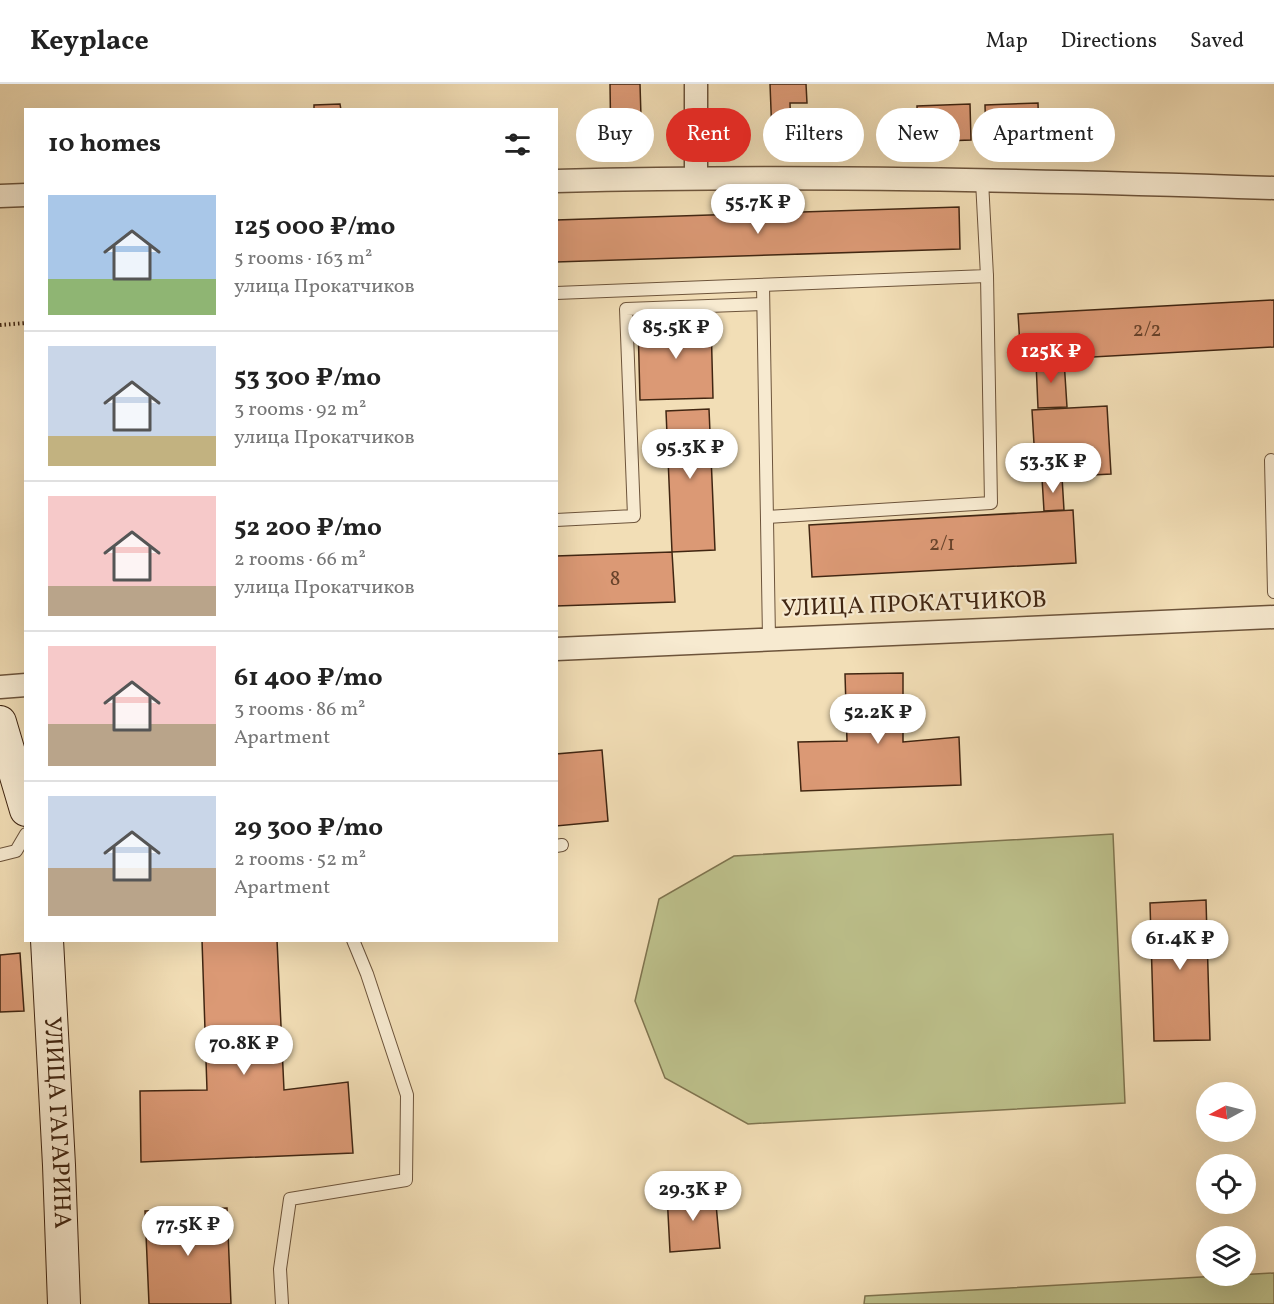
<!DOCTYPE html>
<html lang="en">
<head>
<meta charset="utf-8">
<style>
  body { margin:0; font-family:Vollkorn,serif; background:#f2f2f2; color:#222; height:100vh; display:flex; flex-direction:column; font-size:22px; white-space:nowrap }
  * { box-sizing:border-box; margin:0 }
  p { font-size:20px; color:#767676 }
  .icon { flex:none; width:33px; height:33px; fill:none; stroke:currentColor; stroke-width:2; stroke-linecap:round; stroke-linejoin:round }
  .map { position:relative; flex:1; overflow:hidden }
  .sheet { position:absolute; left:24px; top:24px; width:534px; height:834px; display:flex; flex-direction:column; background:#fff; border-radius:0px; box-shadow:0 6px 24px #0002 }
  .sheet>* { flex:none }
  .hud { position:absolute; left:576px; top:24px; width:570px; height:54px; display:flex; gap:12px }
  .needle { width:39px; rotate:263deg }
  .controls { position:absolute; left:1196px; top:998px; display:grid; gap:12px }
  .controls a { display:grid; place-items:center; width:60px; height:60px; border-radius:50%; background:#fff; box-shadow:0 6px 24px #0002; font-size:30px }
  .price { position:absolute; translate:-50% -51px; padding:0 14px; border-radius:21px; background:#fff; color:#222; font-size:20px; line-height:39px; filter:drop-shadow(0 2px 3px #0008) }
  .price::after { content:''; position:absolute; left:50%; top:36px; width:18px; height:14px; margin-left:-9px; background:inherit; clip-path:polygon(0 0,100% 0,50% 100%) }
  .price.active { background:#d93025; color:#fff }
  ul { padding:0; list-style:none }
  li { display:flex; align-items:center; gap:18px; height:150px; padding:0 24px }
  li+li { border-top:2px solid #e0e0e0 }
  li span { display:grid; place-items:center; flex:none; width:168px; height:120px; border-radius:0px; color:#555 }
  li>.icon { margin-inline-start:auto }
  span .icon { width:72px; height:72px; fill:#fffc; stroke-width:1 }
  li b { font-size:26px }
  h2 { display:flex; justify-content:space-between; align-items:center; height:72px; padding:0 24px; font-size:26px }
  .chip { padding:0 21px; border-radius:27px; background:#fff; box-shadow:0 6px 24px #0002; font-size:21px; line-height:54px }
  .chip.active { background:#d93025; color:#fff }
  header { display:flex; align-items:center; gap:36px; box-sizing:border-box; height:84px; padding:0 30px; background:#fff; border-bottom:2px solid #e0e0e0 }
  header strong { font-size:28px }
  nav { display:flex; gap:33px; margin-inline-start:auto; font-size:21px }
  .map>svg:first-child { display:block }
  .green { fill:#bdc18c; stroke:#7f744f; stroke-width:1.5 }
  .building { fill:#db9975; stroke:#412612; stroke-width:1.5 }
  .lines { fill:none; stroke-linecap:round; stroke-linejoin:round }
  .lane-casing { stroke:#6d543b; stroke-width:14 }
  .street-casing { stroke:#6d543b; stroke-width:25 }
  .secondary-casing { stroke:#412612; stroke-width:34 }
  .path { stroke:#412612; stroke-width:4; stroke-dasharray:1.5 3; stroke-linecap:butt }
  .lane { stroke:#f7ead0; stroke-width:12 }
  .street { stroke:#f7ead0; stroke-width:22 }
  .secondary { stroke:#f7ead0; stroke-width:32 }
  .labels { text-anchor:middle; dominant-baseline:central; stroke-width:4.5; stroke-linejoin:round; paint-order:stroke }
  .number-label { font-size:21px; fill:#68432b }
  .street-label { font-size:24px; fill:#412612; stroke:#f7ead0 }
</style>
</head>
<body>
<header>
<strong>Keyplace</strong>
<nav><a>Map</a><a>Directions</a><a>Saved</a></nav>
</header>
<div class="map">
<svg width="1274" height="1220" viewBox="0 0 1274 1220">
  <rect width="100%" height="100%" fill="#f2deb6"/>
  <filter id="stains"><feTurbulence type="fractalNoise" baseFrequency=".00333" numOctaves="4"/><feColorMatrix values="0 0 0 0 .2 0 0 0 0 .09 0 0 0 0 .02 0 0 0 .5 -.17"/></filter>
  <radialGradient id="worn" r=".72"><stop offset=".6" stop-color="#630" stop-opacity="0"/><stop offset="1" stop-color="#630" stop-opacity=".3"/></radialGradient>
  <g class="green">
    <path d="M1113,750l12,269 -377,21 -83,-46 -30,-77 24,-102 75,-43z"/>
    <path d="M1274,1189v31h-410l1,-8z"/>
  </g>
  <g class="building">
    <path d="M610,0h30l2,66 -31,1z"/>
    <path d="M770,0h36l1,19h-17l1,31 -19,1z"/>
    <path d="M1038,19l1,36 -53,2 -1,-36z"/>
    <path d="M340,20l1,6h-27v-5z"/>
    <path d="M970,20l1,36 -53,2 -1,-36z"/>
    <path d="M959,123l1,42 -404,13v-42z"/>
    <path d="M1274,216v47l-253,14 -3,-47z"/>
    <path d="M711,237l2,77 -73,2 -2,-77z"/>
    <path d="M1064,276l3,47 -29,1 -2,-46z"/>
    <path d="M1107,322l4,68 -75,4 -4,-68z"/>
    <path d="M709,325l6,141 -43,2 -6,-141z"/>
    <path d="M1062,393l2,33 -20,1 -2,-33z"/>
    <path d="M1073,426l3,53 -264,14 -3,-52z"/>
    <path d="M672,468l3,50 -119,4v-50z"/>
    <path d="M903,589v69l56,-5 2,48 -160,6 -3,-49 49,-1 -2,-67z"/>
    <path d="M602,666l6,71 -52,5v-72z"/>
    <path d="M1206,816l4,140 -56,1 -4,-138z"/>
    <path d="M202,856h75l7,150 64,-8 5,71 -212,9 -1,-71 67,-1z"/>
    <path d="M20,869l4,58 -24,1v-57z"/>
    <path d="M715,1109l5,55 -50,4 -3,-58z"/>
    <path d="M227,1124l4,96h-82l-4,-93z"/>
  </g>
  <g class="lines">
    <g class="lane-casing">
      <g id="lane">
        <path d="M763,201l6,353"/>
        <path d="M556,209l431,-17 -5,-95"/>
        <path d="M1271,376l3,132"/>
        <path d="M767,433l224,-14 -4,-227"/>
        <path d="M556,436l78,-4 -8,-207 137,-5"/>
        <path d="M556,762l6,-1"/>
        <path d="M0,771l16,-4 10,-17"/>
        <path d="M282,1220l-2,-35 10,-70 116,-19 1,-85 -40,-121 -14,-34"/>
      </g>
    </g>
    <g class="street-casing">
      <g id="street">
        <path d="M696,0v94"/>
        <path d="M556,97c240,-6 479,-1 718,7"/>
        <path d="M0,112l26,-1"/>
        <path d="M556,565l718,-32"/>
        <path d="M0,603l26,-2"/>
      </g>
    </g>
    <g class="secondary-casing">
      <g id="secondary">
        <path d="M0,638l26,88"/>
        <path id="s1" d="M47,856l12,225 5,139"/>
      </g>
    </g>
    <path class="path" d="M0,241l26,-2"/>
    <use href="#lane" class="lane"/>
    <use href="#street" class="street"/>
    <use href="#secondary" class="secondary"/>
  </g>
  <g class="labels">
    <g class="number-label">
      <text x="1147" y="246">2/2</text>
      <text x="942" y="460">2/1</text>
      <text x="615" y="495">8</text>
    </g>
    <g class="street-label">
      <text transform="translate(914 521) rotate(-2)">УЛИЦА ПРОКАТЧИКОВ</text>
      <text stroke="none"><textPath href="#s1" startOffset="183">УЛИЦА ГАГАРИНА</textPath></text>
    </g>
  </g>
  <rect width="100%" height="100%" filter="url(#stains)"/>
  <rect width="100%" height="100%" fill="url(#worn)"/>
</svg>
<div class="controls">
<a><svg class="needle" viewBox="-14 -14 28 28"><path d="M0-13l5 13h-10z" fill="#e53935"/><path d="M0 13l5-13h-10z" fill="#767676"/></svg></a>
<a><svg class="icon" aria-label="locate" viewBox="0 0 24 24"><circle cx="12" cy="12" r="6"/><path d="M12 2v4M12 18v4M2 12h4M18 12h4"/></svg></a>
<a><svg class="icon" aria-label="layers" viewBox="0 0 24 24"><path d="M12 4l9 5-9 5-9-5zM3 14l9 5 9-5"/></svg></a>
</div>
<b class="price" style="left:758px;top:151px">55.7K ₽</b>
<b class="price" style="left:676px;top:276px">85.5K ₽</b>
<b class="price active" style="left:1051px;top:300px">125K ₽</b>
<b class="price" style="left:690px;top:396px">95.3K ₽</b>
<b class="price" style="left:1053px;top:410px">53.3K ₽</b>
<b class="price" style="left:878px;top:661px">52.2K ₽</b>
<b class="price" style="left:1180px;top:887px">61.4K ₽</b>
<b class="price" style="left:244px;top:992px">70.8K ₽</b>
<b class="price" style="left:693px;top:1138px">29.3K ₽</b>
<b class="price" style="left:188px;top:1173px">77.5K ₽</b>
<div class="hud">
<a class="chip">Buy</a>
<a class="chip active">Rent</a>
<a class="chip">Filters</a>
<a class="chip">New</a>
<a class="chip">Apartment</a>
</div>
<section class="sheet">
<h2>10 homes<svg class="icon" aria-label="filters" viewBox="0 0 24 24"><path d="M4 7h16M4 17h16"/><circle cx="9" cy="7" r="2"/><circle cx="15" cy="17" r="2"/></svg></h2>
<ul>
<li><span style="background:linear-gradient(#a9c7e8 70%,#8fb573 0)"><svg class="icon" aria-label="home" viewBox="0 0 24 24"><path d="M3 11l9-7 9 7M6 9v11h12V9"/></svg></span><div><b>125 000 ₽/mo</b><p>5 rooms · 163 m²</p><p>улица Прокатчиков</p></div></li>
<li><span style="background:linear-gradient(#c9d6e8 75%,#c2b280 0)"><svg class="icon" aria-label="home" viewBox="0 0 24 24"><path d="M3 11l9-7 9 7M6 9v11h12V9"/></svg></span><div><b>53 300 ₽/mo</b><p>3 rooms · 92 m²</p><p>улица Прокатчиков</p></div></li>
<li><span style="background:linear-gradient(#f6c9c9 75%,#b9a48a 0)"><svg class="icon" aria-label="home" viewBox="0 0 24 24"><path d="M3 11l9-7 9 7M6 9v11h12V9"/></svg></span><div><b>52 200 ₽/mo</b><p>2 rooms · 66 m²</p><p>улица Прокатчиков</p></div></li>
<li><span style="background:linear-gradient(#f6c9c9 65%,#b9a48a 0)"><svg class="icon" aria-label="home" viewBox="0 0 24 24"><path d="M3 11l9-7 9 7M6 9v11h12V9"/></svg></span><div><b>61 400 ₽/mo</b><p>3 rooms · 86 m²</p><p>Apartment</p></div></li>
<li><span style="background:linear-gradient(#c9d6e8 60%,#b9a48a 0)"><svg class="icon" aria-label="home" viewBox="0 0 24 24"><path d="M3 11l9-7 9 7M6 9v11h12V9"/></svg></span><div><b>29 300 ₽/mo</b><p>2 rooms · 52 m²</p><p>Apartment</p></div></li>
</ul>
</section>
</div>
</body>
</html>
